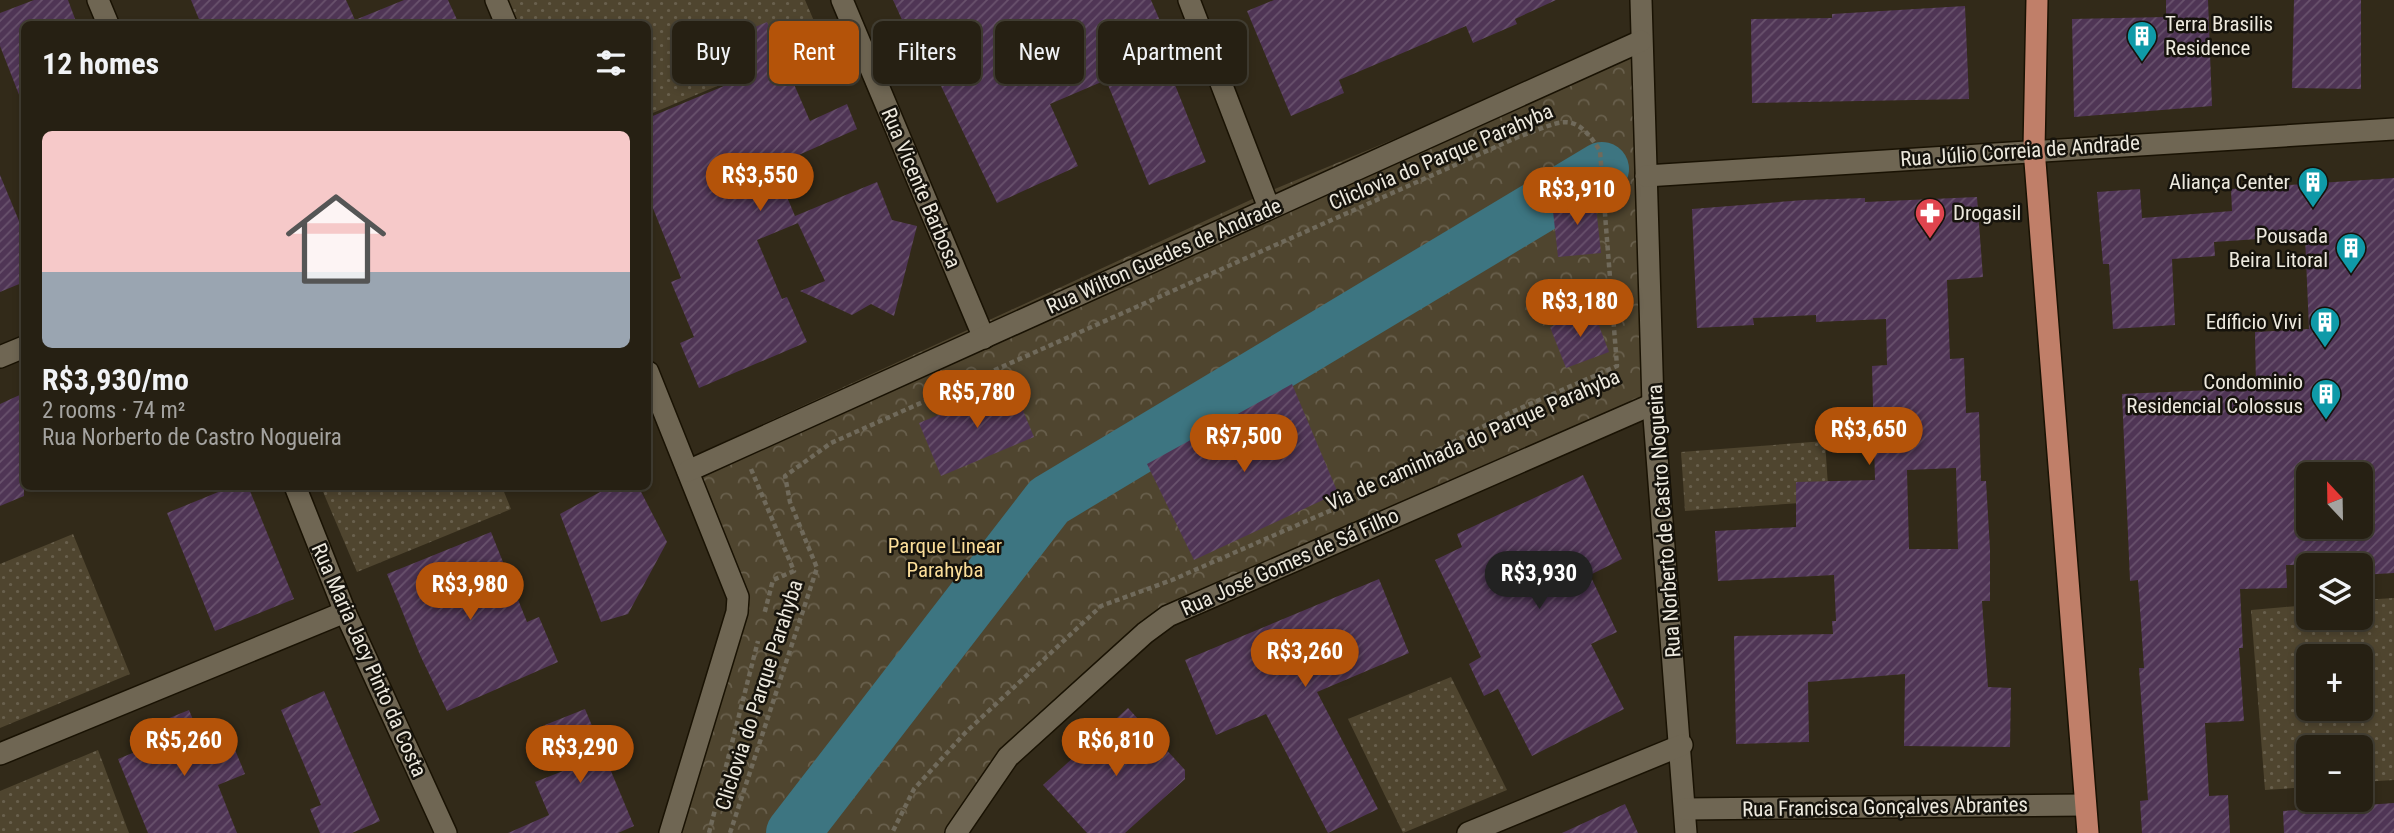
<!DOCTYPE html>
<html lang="en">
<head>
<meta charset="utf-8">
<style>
  body { margin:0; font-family:"Roboto Condensed",sans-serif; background:#2e281c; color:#f1f3f6; height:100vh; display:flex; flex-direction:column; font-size:26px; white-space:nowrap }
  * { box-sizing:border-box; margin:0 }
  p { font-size:23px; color:#a4a3a0 }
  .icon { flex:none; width:38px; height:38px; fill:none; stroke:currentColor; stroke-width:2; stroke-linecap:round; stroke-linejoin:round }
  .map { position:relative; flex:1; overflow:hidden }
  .details { position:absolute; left:21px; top:21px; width:630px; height:469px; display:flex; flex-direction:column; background:#262013; border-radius:10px; box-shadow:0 4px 10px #0003,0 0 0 2px #423e33 }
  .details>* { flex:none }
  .banner { position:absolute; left:672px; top:21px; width:665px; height:63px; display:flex; gap:14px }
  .needle { width:46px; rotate:338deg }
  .buttons { position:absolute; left:2296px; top:462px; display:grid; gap:14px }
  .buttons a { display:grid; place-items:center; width:77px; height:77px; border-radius:10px; background:#262013; box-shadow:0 4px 10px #0003,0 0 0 2px #423e33; font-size:35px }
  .price { position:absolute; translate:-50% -60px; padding:0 16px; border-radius:24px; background:#b45309; color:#fff; font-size:23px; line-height:46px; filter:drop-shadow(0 2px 4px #0008) }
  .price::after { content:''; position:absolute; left:50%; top:42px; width:21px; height:16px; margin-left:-10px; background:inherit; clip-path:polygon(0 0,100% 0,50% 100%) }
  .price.current { background:#222; color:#fff }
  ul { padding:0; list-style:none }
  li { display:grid; align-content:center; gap:14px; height:371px; padding:0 21px }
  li+li { border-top:2px solid #423e33 }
  li span { display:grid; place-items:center; height:217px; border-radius:10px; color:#555 }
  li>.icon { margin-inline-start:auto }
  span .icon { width:126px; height:126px; fill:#fffc; stroke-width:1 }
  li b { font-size:30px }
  h2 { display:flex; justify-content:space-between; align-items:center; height:84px; padding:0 21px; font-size:30px }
  .pill { padding:0 24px; border-radius:10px; background:#262013; box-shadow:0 4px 10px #0003,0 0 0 2px #423e33; font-size:24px; line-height:63px }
  .pill.current { background:#b45309; color:#fff }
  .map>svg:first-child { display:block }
  .grass { fill:url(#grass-dots); fill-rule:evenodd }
  .park { fill:url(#park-crowns) }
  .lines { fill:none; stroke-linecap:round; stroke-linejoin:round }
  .river { stroke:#3d7581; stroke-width:54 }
  .building { fill:url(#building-hatch); fill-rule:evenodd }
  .street-casing { stroke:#191203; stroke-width:24 }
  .primary-casing { stroke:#191203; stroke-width:24 }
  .path { stroke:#706a5b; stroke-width:4.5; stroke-dasharray:5 3.5; stroke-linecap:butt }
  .street { stroke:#6f6653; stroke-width:21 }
  .primary { stroke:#c07f69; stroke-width:21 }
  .labels { text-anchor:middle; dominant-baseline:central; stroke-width:5; stroke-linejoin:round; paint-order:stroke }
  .poi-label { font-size:21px; fill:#ede9de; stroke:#16130c; text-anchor:end }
  .street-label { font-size:21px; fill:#ede9de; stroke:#16130c }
  .park-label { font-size:21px; fill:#fbde9a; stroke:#16130c }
</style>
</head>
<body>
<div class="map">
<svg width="2394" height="833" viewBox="0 0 2394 833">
  <defs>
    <pattern id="grass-dots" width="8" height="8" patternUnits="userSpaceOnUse" patternTransform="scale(1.75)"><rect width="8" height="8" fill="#4f452f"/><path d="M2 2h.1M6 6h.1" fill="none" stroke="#69604d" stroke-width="1.8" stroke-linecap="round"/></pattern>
    <pattern id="park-crowns" width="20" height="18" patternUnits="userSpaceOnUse" patternTransform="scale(1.75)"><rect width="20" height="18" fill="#4f452f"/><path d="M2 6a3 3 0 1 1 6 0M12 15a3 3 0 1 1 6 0" fill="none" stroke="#69604d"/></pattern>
    <pattern id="building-hatch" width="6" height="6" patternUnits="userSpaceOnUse" patternTransform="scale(1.75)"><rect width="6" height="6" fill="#4f3555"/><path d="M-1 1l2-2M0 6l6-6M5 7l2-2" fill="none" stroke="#69526d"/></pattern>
  </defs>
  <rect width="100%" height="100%" fill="#322a19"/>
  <g class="grass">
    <path d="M504,0h301l18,42 -175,73v-91h-134z"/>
    <path d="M1825,441l4,60 -144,10 -4,-59z"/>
    <path d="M321,487h181l9,22 -154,63z"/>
    <path d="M73,534l57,140 -130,54v-164z"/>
    <path d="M2394,598v182l-33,2v-35h-53v40l-43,3 -14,-180 57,-5v13h53v-18zM2361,656v53h-53v-53z"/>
    <path d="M1451,677l56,113 -104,43 -55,-114z"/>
    <path d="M98,750l31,83h-129v-42z"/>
  </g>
  <path class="park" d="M1643,35l15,372 -493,221 -163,143 -40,62h-283l69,-239 -57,-137 579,-266z"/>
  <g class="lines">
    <path class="river" d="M793,833l256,-332 553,-332"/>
  </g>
  <g class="building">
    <path d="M34,0h34l9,24h-53l-1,81 -23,-59v-33z"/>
    <path d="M191,0h155l9,20 49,-20h44l11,24h-258z"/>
    <path d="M893,0h258l22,51 -10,4 43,107 -57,23 -43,-105 -56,24 28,62 -81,37 -66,-138 -7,3z"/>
    <path d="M1274,0h282l-41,19 2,5 -44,19 -7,-17 -127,54 5,13 -53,23 -44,-105z"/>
    <path d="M2166,0h42l4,106 -138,11 -2,-98 94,-2z"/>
    <path d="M2294,0h67v89l-69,-1z"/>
    <path d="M1965,6l4,93 -217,4 -1,-84 81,-1v-4z"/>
    <path d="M767,22l43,99 37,-17 10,25 -83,37 21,50 82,-34 15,38 25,6 -23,90 -23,-12 -19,11 -52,-24 25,-10 -29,-62 2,4 -41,17 25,59 5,-2 20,45 -108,46 -19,-45 14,-6 -23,-55 10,-4 -33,-82v-78l83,-35 -16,-39z"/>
    <path d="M0,175l24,58v49l-24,10z"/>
    <path d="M2394,178v395l-33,2v-10h-75l1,23 -47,1 3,59h-4l5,73 -39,2 4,73 19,-1 2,38h-88l-2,-32 8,-1 -9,-132h5l-6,-88 -8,1 -8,-187 134,-6 -1,-56 54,-3 -4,-93 -91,6 1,14 -43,3 3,66 -62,4 -4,-65h-6l-6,-72 43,-3 2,29 90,-7 -1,-22zM2308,474h53v53h-53z"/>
    <path d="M1595,197l6,56 -43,4 -6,-55z"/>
    <path d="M1977,197l6,80 -36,3 3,79 14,-1 2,55 13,-1 2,69h5l4,68v52h-8l6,86 23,1 -1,59 -106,-1 1,-72 -97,8 1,60 -73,2 -2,-108 99,-2 -1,-13h4l-2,-46 -116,6 -3,-50 81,-4v-45l79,-2 -3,-114 15,-1 -1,-46 -70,3v-7l-63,3 1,7 -57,3 -5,-119 112,-9 61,-2v4zM1956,468l2,81h-49l-2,-79z"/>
    <path d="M1593,310l16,42 -43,16 -16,-41z"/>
    <path d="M1012,384l22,53 -93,39 -22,-53z"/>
    <path d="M1292,384l46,109 -144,67 -47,-96z"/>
    <path d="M24,393v103l-24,10v-102z"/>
    <path d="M1583,475l39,84 -32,16 27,57 -26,12 33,65 -92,47 -34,-67 -14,7 -15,-32 12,-7 -46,-97 27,-13 -5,-13z"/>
    <path d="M233,486h15l46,113 -79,32 -48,-118z"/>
    <path d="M611,486h27l29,56 -39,72 -27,8 -41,-108z"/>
    <path d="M491,532l36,90 12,-5 19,45 -111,49 -27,-56 -33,-81z"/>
    <path d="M1379,579l30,74 -92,39 61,117 -50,24 -62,-119 -50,21 -31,-75z"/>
    <path d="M324,691l56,130 -28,12h-32l-10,-24 11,-4 -40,-95z"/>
    <path d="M1128,708l57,62v9l-60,54h-38l-44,-48z"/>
    <path d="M585,709l49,117 -16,7h-110l41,-18 -14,-33 28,-11 -18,-46z"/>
    <path d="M189,710l10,24 25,-11 21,51 -27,11 19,48h-89l-30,-74 46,-19 -7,-17z"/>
    <path d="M2394,803v30h-110l-1,-22z"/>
    <path d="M1625,804l13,29h-76z"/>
  </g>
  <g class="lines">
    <g class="street-casing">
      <g id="street">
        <path d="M98,0l10,24"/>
        <path d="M496,0l10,24"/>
        <path d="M842,0l142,338"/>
        <path d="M1189,0l80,208"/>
        <path d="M1641,0l12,404 33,429"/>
        <path d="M1646,176l748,-47"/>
        <path d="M0,357l24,-10"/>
        <path d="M648,372l90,225 -1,15 -67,221"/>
        <path d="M688,471l953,-430"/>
        <path d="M295,486l50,126 101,221"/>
        <path d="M0,754l345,-142"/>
        <path d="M1685,809l400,-4"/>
        <path d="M956,833l52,-76 137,-124 23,-17 485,-212"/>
        <path d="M1468,833l214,-88"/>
      </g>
    </g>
    <g class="primary-casing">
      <path id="primary" d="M2037,0l-3,149 54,684"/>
    </g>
    <g class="path">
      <path d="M751,469l43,102 -21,9 -9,35"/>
      <path d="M709,833l49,-192"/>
      <path d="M730,833l87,-265 -27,-66 -5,-26 46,-33 687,-306c42,-14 55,-30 82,14l17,215 -110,48 -98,51 -50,33 -187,82 -71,26 -135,126 -52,57 -22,44"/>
    </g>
    <use href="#street" class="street"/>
    <use href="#primary" class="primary"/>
  </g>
  <defs>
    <g id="building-pin" transform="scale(1.575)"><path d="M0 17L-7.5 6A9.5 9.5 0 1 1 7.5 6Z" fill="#0f9aa8" stroke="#16130c"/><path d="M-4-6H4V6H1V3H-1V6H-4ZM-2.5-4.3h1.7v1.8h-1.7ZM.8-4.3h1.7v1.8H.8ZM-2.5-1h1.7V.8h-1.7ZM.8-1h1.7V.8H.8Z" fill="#fff"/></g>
    <g id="pharmacy-pin" transform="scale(1.575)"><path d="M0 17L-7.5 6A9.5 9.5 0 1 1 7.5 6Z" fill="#e0444e" stroke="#16130c"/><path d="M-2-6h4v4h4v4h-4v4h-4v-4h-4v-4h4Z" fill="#fff"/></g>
  </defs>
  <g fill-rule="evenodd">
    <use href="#building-pin" x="2142" y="36"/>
    <use href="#building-pin" x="2313" y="182"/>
    <use href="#pharmacy-pin" x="1930" y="213"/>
    <use href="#building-pin" x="2351" y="248"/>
    <use href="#building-pin" x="2325" y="322"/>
    <use href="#building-pin" x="2326" y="394"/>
  </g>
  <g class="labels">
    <g class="poi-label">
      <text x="2165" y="24" text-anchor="start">Terra Brasilis<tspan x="2165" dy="24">Residence</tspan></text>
      <text x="2290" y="182">Aliança Center</text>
      <text x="1953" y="213" text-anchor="start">Drogasil</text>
      <text x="2328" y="236">Pousada<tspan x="2328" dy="24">Beira Litoral</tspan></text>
      <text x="2302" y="322">Edíficio Vivi</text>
      <text x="2303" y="382">Condominio<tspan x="2303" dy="24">Residencial Colossus</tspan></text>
    </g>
    <g class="street-label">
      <text transform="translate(2020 151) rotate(-4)">Rua Júlio Correia de Andrade</text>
      <text transform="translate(1441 157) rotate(-23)">Cliclovia do Parque Parahyba</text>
      <text transform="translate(921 188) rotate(67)">Rua Vicente Barbosa</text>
      <text transform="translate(1164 256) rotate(-24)">Rua Wilton Guedes de Andrade</text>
      <text transform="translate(1473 440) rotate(-24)">Via de caminhada do Parque Parahyba</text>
      <text transform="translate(1664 521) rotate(-94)">Rua Norberto de Castro Nogueira</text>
      <text transform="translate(1290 562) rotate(-24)">Rua José Gomes de Sá Filho</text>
      <text transform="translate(369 660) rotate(66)">Rua Maria Jacy Pinto da Costa</text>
      <text transform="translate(759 695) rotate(-72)">Cliclovia do Parque Parahyba</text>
      <text transform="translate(1885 807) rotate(-1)">Rua Francisca Gonçalves Abrantes</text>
    </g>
    <g class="park-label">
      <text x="945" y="546">Parque Linear<tspan x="945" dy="24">Parahyba</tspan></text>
    </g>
  </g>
</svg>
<div class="buttons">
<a><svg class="needle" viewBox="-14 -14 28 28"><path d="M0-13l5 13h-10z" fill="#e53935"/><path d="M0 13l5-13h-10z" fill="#a4a3a0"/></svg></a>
<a><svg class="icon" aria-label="layers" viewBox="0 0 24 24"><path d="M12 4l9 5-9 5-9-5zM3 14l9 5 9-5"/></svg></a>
<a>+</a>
<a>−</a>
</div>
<b class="price" style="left:760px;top:213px">R$3,550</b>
<b class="price" style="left:1577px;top:227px">R$3,910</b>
<b class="price" style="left:1580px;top:339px">R$3,180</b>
<b class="price" style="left:977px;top:430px">R$5,780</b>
<b class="price" style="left:1869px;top:467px">R$3,650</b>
<b class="price" style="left:1244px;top:474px">R$7,500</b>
<b class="price current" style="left:1539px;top:611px">R$3,930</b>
<b class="price" style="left:470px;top:622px">R$3,980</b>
<b class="price" style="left:1305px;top:689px">R$3,260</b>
<b class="price" style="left:184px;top:778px">R$5,260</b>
<b class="price" style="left:1116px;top:778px">R$6,810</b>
<b class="price" style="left:580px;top:785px">R$3,290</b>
<div class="banner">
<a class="pill">Buy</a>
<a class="pill current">Rent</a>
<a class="pill">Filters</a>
<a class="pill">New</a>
<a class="pill">Apartment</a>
</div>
<section class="details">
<h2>12 homes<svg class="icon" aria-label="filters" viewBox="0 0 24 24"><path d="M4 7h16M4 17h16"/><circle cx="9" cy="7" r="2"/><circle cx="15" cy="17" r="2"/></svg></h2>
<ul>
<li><span style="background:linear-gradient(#f6c9c9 65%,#9aa5b1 0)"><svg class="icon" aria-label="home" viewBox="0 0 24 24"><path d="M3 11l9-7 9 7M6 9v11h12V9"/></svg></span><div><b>R$3,930/mo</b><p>2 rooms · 74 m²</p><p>Rua Norberto de Castro Nogueira</p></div></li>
</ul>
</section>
</div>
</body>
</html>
